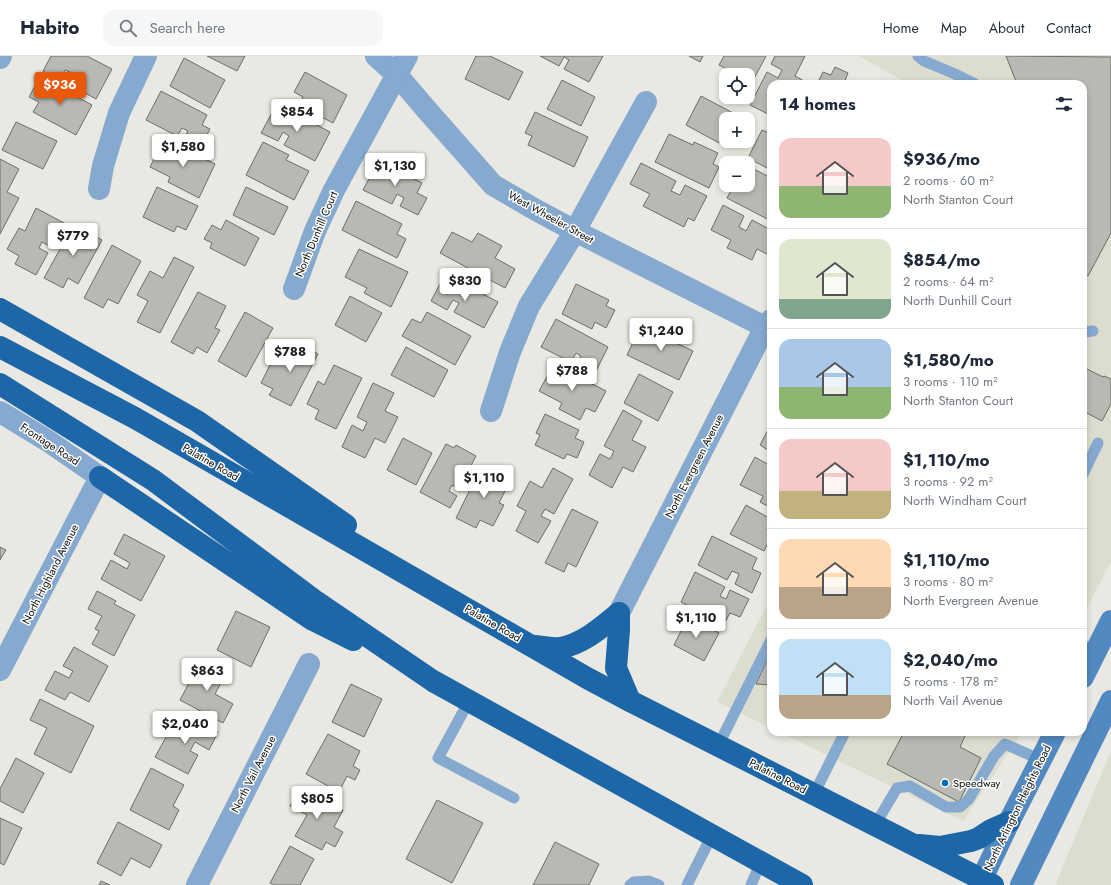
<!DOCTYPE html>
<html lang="en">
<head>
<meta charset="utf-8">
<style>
  body { margin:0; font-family:Jost,sans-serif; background:#f6f6f7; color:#1f2937; height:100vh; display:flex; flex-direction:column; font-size:15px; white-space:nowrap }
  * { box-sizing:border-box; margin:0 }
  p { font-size:13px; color:#747a83 }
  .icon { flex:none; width:22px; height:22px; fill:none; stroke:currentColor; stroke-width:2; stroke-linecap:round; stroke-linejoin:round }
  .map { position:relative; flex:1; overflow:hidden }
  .details { position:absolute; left:767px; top:24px; width:320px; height:656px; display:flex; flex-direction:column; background:#fff; border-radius:12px; box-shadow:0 2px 6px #0003 }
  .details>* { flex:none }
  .buttons { position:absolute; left:719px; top:12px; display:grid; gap:8px }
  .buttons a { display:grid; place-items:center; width:36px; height:36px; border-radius:8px; background:#fff; box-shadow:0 2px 6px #0003; font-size:20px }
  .price { position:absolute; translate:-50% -34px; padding:0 9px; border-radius:4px; background:#fff; color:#222; font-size:13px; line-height:26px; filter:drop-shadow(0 1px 2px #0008) }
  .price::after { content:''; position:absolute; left:50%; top:24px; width:12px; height:9px; margin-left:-6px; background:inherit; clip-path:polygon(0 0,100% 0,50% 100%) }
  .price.active { background:#ea580c; color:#fff }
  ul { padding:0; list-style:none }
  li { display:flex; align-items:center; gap:12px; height:100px; padding:0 12px }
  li+li { border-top:1px solid #e0e1e3 }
  li span { display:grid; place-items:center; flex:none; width:112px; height:80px; border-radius:12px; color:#555 }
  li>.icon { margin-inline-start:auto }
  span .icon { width:48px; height:48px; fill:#fffc; stroke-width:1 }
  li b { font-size:17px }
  h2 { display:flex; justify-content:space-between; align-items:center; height:48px; padding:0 12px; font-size:17px }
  header { display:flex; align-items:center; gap:24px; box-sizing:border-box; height:56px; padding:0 20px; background:#fff; border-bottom:1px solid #e0e1e3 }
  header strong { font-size:19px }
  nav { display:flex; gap:22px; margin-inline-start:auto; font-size:14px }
  .search { width:280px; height:36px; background:#f6f6f7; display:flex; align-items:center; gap:10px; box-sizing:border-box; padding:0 14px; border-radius:12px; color:#747a83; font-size:15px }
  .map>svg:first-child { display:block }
  .built { fill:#ddddcf }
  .building { fill:#b9b9b3; stroke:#6e6e68 }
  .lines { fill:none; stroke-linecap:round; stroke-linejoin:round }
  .service { stroke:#85a9cf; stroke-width:11 }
  .minor { stroke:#85a9cf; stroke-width:22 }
  .tertiary { stroke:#85a9cf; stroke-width:22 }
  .secondary { stroke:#5289c1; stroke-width:22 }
  .trunk { stroke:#1d67a8; stroke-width:22 }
  .poi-dot { fill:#046bb7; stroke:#fffffe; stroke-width:1.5 }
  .labels { text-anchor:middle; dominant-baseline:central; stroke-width:3; stroke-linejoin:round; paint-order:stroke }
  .street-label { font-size:11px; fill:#0d0d0b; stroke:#fffffe }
  .poi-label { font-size:11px; fill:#0d0d0b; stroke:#fffffe; text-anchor:start }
</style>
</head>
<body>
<header>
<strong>Habito</strong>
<div class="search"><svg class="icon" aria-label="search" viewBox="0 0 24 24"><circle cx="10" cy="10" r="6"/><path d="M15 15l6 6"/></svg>Search here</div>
<nav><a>Home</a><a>Map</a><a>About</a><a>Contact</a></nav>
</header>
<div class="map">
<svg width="1111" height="829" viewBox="0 0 1111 829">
  <rect width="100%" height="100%" fill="#e9e8e2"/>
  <g class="built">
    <path d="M859,0h252v506l-28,54v-532h-174z"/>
    <path d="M771,541v131l-54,-26z"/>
    <path d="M779,676h243l-59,89z"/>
    <path d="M1111,695v134h-54l-1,-2z"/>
  </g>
  <g class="building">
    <path d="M51,0h36l25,13 -16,30 -29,-16 5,-10 -7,-3 -5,10 -17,-9z"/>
    <path d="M207,0h38l-8,15z"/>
    <path d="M476,0h14l33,16 -14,28 -44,-21z"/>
    <path d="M540,0h63l-14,26 -25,-13 5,-9 -5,-3 -5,9z"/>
    <path d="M689,0h14l-3,6z"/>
    <path d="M724,0h42l-18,34v-15h-18l2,-3 -13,-7z"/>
    <path d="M775,0h30l-10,20 9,5 -2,3h-31v28l-1,3 -20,-10 17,-33 11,6 4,-8 -11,-6z"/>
    <path d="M1006,0l105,1v176l-23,43 -5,-3v-189h-66z"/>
    <path d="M184,2l41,22 -15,28 -40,-22z"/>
    <path d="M835,11l13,6 -4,10 3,1h-30l6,-12 8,3z"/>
    <path d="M305,16l42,23 -14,28 -34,-18 4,-8 -9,-5z"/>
    <path d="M40,21l52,28 -16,30 -43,-23 6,-10 -10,-5z"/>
    <path d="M562,24l33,17 -14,29 -34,-17z"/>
    <path d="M726,27v13l-6,-3z"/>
    <path d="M161,35l46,24 -5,10 8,4 -10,19 -17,-8 5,-9 -6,-3 -5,8 -31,-16z"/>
    <path d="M701,40l34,18 -2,5h-7v12l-7,12 -33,-18z"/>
    <path d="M728,41h16l-4,7z"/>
    <path d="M285,52l45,24 -15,29 -31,-16 5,-9 -6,-4 -5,9 -17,-8 11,-20 8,4z"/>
    <path d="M535,56l53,25 -14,30 -46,-22 4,-9 -7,-3z"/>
    <path d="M16,66l41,19 -14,28 -41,-19z"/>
    <path d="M762,74l9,4v36l-23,-12z"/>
    <path d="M669,78l24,11 1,-3 24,11 -5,11 6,3 -10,21 -54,-26z"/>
    <path d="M164,83l51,25 -16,34 -31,-16 2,-5 -20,-10z"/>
    <path d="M263,86l26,13 -3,5 23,11 -15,29 -48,-25z"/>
    <path d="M0,103l19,10 -12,23 12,6 -19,36z"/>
    <path d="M379,104l43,23 -5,10 10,5 -9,17 -18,-9 4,-8 -7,-4 -5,10 -29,-14z"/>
    <path d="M641,107l35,18 -5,10 9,4 5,-10 22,11 -13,25 -6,-3 -4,9 -41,-21 7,-12 -20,-10z"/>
    <path d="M752,112l19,10v43l-44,-23 7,-13h14v-8z"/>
    <path d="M157,131l41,19 -12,24 -9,-4 -3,6 -31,-15z"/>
    <path d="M246,131l42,20 -14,28 -41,-20z"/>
    <path d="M356,145l46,23 -5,10 9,5 -9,19 -55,-28z"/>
    <path d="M723,149l21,11 -5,11 7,4 6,-11 19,10v26l-14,-7 -5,11 -25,-12 4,-8 -20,-10z"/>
    <path d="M36,152l28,15 -13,24 -9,-5 -3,6 9,5 -12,22 -21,-11 4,-8 -12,-7 12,-21 6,3z"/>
    <path d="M226,164l33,18 -14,28 -35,-18 2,-5 -8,-4 8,-14 9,5z"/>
    <path d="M74,168l28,16 -24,44 -10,-6 -5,10 -19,-10z"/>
    <path d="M452,176l20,10 6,-9 24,13 -7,12 20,11 -10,19 -65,-35z"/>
    <path d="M112,189l29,16 -23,43 -10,-5 -5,9 -19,-10z"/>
    <path d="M359,193l49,23 -17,35 -27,-14 3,-5 -22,-11z"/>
    <path d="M174,201l20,10 -34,66 -23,-11 11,-21 -11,-6 13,-24 13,7z"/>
    <path d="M451,221l47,25 -14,26 -30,-16 5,-9 -6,-3 -6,10 -16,-9 10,-19 5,3z"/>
    <path d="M576,228l33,16 -3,6 9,4 -9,18 -11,-6 -3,7 -30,-15z"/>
    <path d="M198,236l28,14 -11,22 5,2 -13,23 -10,-6 -4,7 -22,-12z"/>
    <path d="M350,240l32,17 -16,29 -31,-17z"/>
    <path d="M245,256l28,16 -27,49 -28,-16z"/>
    <path d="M427,256l44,24 -16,29 -53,-29 10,-17 9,4z"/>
    <path d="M556,263l52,28 -14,28 -18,-10 5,-9 -5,-3 -5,9 -30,-15z"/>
    <path d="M652,269l22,11 -2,5 21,10 -14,29 -52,-25 11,-23 8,5z"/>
    <path d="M292,284l26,14 -27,52 -22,-11 4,-6 -12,-6 12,-24 7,4z"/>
    <path d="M406,291l42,23 -14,27 -43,-22z"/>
    <path d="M554,308l52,27 -11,21 -9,-4 -6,12 -21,-11 3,-6 -23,-12z"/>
    <path d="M334,309l28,13 -26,51 -21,-10 4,-9 -12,-6 11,-23 6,4z"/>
    <path d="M1083,311l20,10 1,-1 7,3v25l-9,17 -17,-9 1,-3 -3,-1z"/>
    <path d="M639,318l34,18 -15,29 -34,-18z"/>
    <path d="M373,327l21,10 -9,18 13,6 -13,26 -10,-5 -10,20 -23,-11 10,-22 11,6 4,-9 -10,-5z"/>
    <path d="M623,354l19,11 -10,19 14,7 -13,25 -10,-5 -11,21 -23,-13 11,-21 10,5 4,-8 -10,-5z"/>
    <path d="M545,358l34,16 -4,8 9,4 -7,16 -10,-4 -3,5 -29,-14 5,-10 -4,-2z"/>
    <path d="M771,368v28l-11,-7z"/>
    <path d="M403,382l29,15 -16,32 -29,-15z"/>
    <path d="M446,388l8,4 2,-3 20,11 -17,33 -7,-4 -3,6 8,5 -7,12 -30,-16z"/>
    <path d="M755,401l16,9v42l-11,-6 3,-6 -23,-11z"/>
    <path d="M481,411l29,14 -11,22 5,2 -11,21 -13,-6 -4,8 -20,-10z"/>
    <path d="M553,412l20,11 -19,35 -9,-5 -4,7 10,5 -13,22 -22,-12 10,-20 -9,-5 13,-25 12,7z"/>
    <path d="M746,449l25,14v21l-1,-1 -6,12 -34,-17z"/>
    <path d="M572,453l26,13 -22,45 -8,-4 -4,9 -19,-9z"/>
    <path d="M124,478l41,22 -24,45 -40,-22 10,-19 16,9 3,-6 -16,-9z"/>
    <path d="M712,480l45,22 -5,11 9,4 -9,20 -17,-9 4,-10 -7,-3 -5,9 -29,-15z"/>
    <path d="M0,491l6,3 -6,10z"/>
    <path d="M695,516l30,15 -5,9 6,3 4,-9 19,9 -9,18 -10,-4 -6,11 -43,-22z"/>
    <path d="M97,535l19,10 -2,3 21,11 -21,41 -22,-12 7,-13 -4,-2 7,-13 -14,-7z"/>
    <path d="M236,555l34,16 -19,40 -34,-17z"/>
    <path d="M688,561l31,16 -15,28 -30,-16z"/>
    <path d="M74,591l34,19 -19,36 -19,-10 -5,8 -20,-10 10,-19 14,7 4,-7 -10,-5z"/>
    <path d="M771,596v33l-15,-1z"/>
    <path d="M202,603l24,14 -11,21 18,10 -10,19 -43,-23z"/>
    <path d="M351,628l31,15 -18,38 -32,-15z"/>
    <path d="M40,643l54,27 -23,47 -37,-19 13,-26 -17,-8z"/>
    <path d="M176,663l19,10 4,-7 19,10 -9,18 -14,-8 -5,9 8,4 -10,19 -33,-17z"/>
    <path d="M904,676h63l-7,15 21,11 -22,44 -72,-38z"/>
    <path d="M328,678l32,17 -7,15 7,4 -5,10 -8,-4 -8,16 -33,-18z"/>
    <path d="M16,702l28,15 -21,40 -23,-12v-12z"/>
    <path d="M151,712l33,17 -11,21 6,4 -10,20 -39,-20z"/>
    <path d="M300,731l43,23 -9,17 9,5 -8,15 -9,-5 -4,8 -27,-14 12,-21 -17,-9z"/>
    <path d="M437,744l46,23 -31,60 -46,-24z"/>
    <path d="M0,762l22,10 -18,37 -4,-2z"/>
    <path d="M118,766l44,23 -12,23 -19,-10 -10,18 -24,-13z"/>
    <path d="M555,786l44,22 -10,21h-56z"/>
    <path d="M290,790l24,13 -14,26h-26l-4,-2z"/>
    <path d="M101,825l9,4h-11z"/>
  </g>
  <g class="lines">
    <g class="service">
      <path d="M918,0l6,5 31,13 20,10"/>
      <path d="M1083,276l10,-1"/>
      <path d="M1083,418l15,-31"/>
      <path d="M1083,589l13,7"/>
      <path d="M469,645l-31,57 76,40"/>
      <path d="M718,690l53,-106"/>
      <path d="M814,738l31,-62"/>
      <path d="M875,769l22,-37 13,-2 36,21h14l9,-8 25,-43 11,-12 36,16"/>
      <path d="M630,829l4,-3 15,-1 10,4"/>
      <path d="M687,829l25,-50"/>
      <path d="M751,829l10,-23"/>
    </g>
    <g class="minor">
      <path d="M376,0l21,19 29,34 67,76 43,25 39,21 190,96"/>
      <path d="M0,2l1,-2"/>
      <path d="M99,133l4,-23 16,-53 27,-57"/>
      <path d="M294,233l21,-58 19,-41 73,-134"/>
      <path d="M491,355l19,-59 19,-46 46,-75 71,-129"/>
      <path d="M619,557l146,-286 6,-7"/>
      <path d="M0,614l100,-193"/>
      <path d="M197,829l112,-221"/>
    </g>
    <path class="tertiary" d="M0,356l48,29 52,36"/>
    <g class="secondary">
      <path d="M1083,621l28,-56"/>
      <path d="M979,829l30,-63 46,-90"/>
      <path d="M1021,829l90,-184"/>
    </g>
    <g class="trunk">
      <path d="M0,253l197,112 149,104"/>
      <path d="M0,291l135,71 452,260 43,23 363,184"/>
      <path d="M0,328l153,96 161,120 119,81 369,204"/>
      <path d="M100,421l213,143 40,20"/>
      <path d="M619,557v17l-3,38 14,33"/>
      <path d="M535,590c8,1 18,3 25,2 23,-4 42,-21 59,-35"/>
      <path d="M919,789l21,2 31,-6 8,-3 12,-8 18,-8"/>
    </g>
  </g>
  <circle class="poi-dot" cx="945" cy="727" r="4"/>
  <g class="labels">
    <g class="street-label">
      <text transform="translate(551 161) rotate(29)">West Wheeler Street</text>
      <text transform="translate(316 178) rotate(-67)">North Dunhill Court</text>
      <text transform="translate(50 388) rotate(33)">Frontage Road</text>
      <text transform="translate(211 406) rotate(30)">Palatine Road</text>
      <text transform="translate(694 410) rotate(-63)">North Evergreen Avenue</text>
      <text transform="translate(50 518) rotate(-63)">North Highland Avenue</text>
      <text transform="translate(493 567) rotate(30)">Palatine Road</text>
      <text transform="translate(253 718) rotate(-63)">North Vail Avenue</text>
      <text transform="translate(778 720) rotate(27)">Palatine Road</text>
      <text transform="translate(1017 752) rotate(-64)">North Arlington Heights Road</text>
    </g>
    <g class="poi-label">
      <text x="953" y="727">Speedway</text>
    </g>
  </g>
</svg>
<div class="buttons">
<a><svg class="icon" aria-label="locate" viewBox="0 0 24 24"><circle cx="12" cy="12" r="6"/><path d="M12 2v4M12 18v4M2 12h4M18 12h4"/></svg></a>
<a>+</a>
<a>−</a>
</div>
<b class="price active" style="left:60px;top:50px">$936</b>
<b class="price" style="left:297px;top:77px">$854</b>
<b class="price" style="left:183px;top:112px">$1,580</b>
<b class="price" style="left:395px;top:131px">$1,130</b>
<b class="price" style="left:73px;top:201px">$779</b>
<b class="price" style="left:465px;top:246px">$830</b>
<b class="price" style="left:661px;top:296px">$1,240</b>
<b class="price" style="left:290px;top:317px">$788</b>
<b class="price" style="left:572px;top:336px">$788</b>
<b class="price" style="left:484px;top:443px">$1,110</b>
<b class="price" style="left:696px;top:583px">$1,110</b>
<b class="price" style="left:207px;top:636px">$863</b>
<b class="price" style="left:185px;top:689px">$2,040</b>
<b class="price" style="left:317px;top:764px">$805</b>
<section class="details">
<h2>14 homes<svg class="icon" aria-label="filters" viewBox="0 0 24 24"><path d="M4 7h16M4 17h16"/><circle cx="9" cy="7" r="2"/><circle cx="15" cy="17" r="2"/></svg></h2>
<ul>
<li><span style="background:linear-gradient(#f6c9c9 60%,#8fb573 0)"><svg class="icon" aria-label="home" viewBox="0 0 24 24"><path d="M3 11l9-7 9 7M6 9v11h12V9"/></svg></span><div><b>$936/mo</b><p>2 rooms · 60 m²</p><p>North Stanton Court</p></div></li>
<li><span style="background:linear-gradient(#dfe7d0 75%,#7fa58c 0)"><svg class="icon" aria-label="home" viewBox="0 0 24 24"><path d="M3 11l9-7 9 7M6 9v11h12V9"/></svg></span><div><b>$854/mo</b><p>2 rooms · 64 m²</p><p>North Dunhill Court</p></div></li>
<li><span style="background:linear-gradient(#a9c7e8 60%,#8fb573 0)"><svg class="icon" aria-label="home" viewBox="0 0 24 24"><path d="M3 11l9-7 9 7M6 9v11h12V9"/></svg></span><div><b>$1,580/mo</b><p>3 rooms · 110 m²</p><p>North Stanton Court</p></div></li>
<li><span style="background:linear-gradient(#f6c9c9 65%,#c2b280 0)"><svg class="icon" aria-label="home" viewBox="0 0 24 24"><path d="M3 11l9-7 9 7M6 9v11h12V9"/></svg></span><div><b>$1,110/mo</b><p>3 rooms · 92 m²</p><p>North Windham Court</p></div></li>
<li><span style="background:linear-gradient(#ffd9b3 60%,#b9a48a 0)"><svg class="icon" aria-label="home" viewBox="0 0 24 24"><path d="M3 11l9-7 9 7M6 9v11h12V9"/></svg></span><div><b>$1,110/mo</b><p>3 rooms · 80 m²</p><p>North Evergreen Avenue</p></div></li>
<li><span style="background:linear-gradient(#bfe0f5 70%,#b9a48a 0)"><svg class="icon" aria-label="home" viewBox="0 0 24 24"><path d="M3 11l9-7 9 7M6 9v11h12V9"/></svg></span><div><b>$2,040/mo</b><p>5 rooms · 178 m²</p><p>North Vail Avenue</p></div></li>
</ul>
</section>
</div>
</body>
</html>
